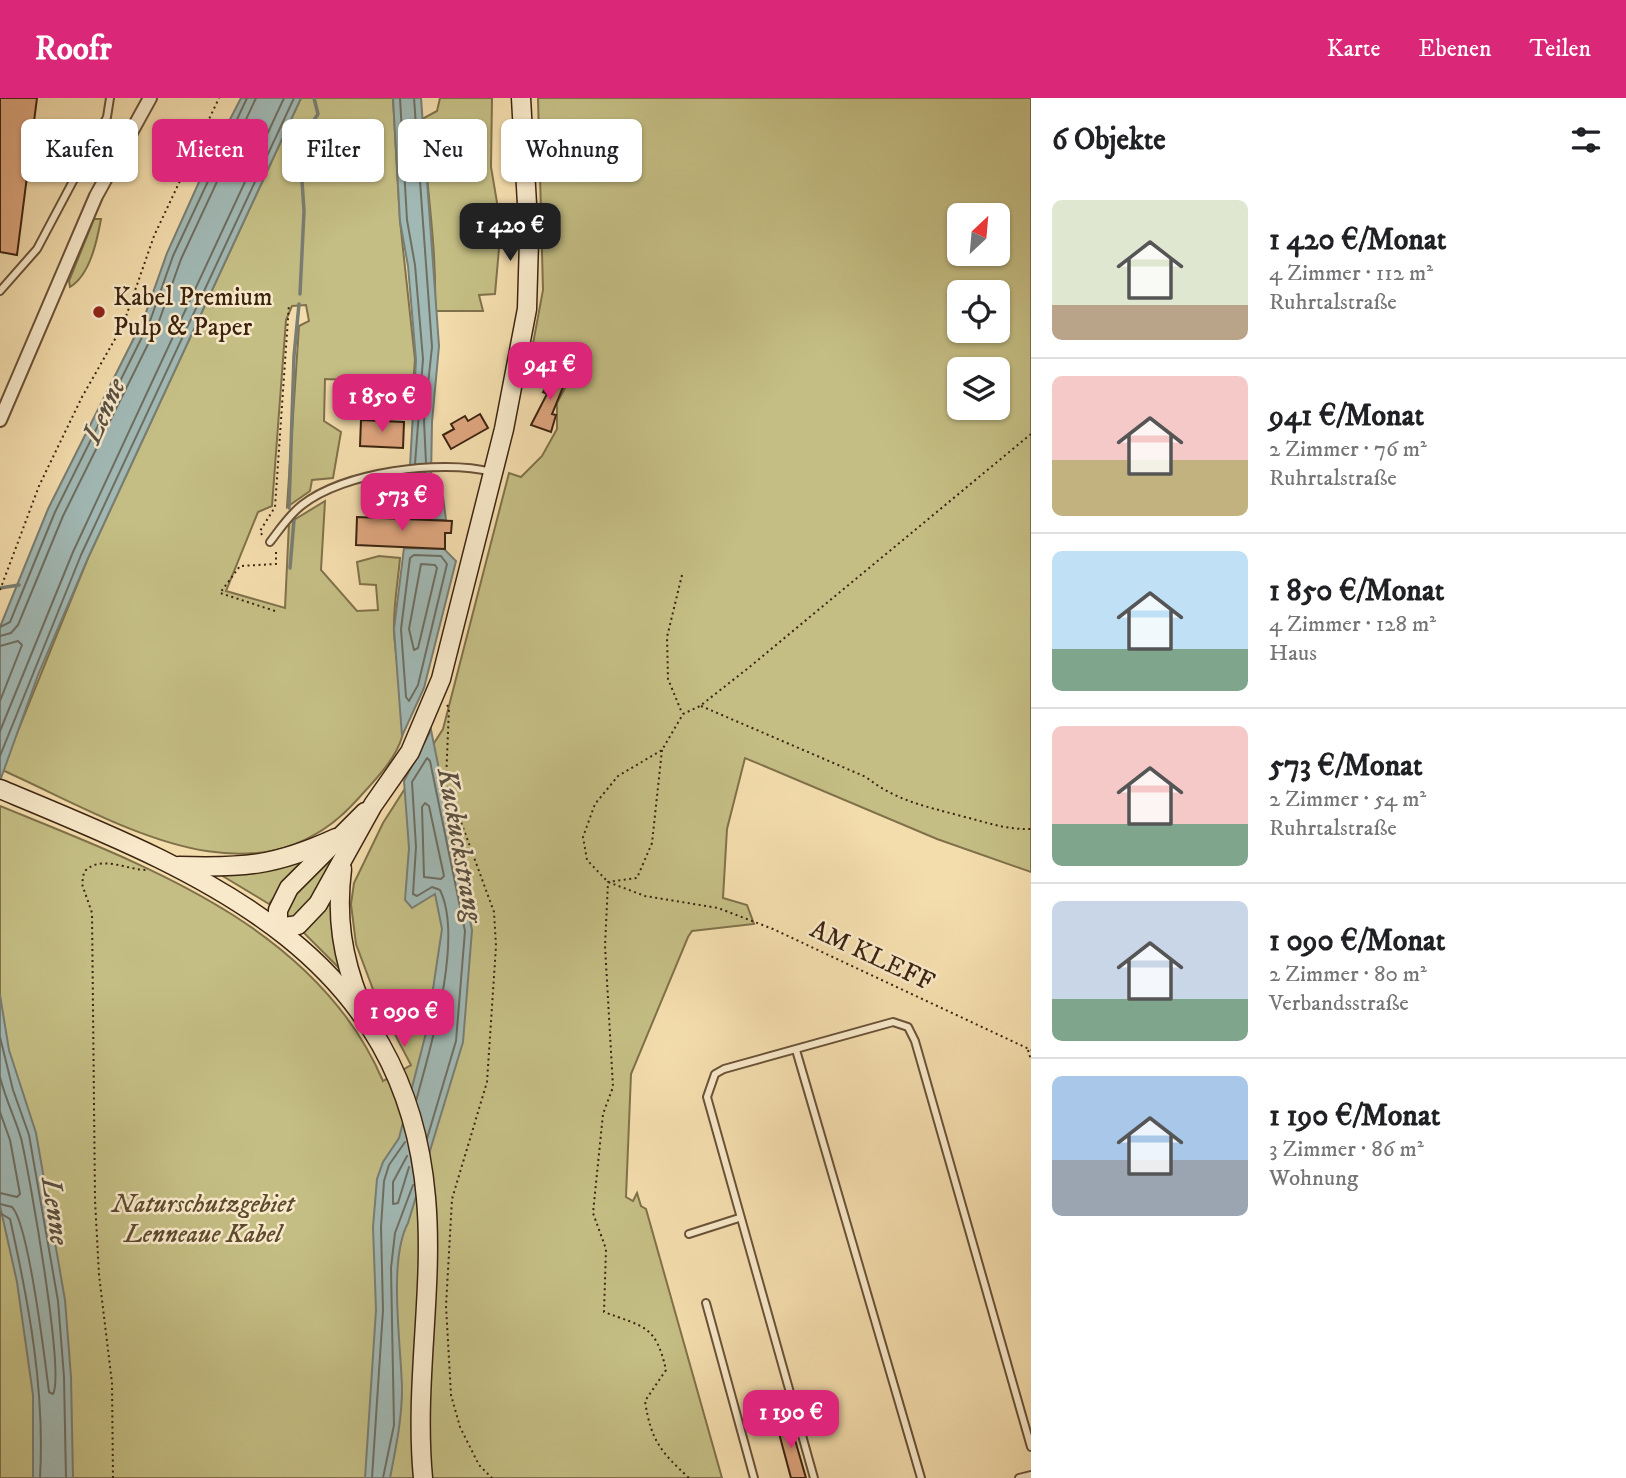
<!DOCTYPE html>
<html lang="de">
<head>
<meta charset="utf-8">
<style>
  body { margin:0; font-family:"IM FELL DW Pica",serif; background:#f2f2f2; color:#202124; height:100vh; display:flex; flex-direction:column; font-size:26px; white-space:nowrap }
  * { box-sizing:border-box; margin:0 }
  p { font-size:23px; color:#757577 }
  .icon { flex:none; width:38px; height:38px; fill:none; stroke:currentColor; stroke-width:2; stroke-linecap:round; stroke-linejoin:round }
  .map { position:relative; flex:1; overflow:hidden }
  .sheet { display:flex; flex-direction:column; background:#fff; width:595px }
  .sheet>* { flex:none }
  .hud { position:absolute; left:21px; top:21px; width:665px; height:63px; display:flex; gap:14px }
  .needle { width:46px; rotate:26deg }
  .tools { position:absolute; left:947px; top:105px; display:grid; gap:14px }
  .tools a { display:grid; place-items:center; width:63px; height:63px; border-radius:10px; background:#fff; box-shadow:0 2px 5px #0004; font-size:35px }
  .price { position:absolute; translate:-50% -60px; padding:0 16px; border-radius:14px; background:#db2777; color:#fff; font-size:23px; line-height:46px; filter:drop-shadow(0 2px 4px #0008) }
  .price::after { content:''; position:absolute; left:50%; top:42px; width:21px; height:16px; margin-left:-10px; background:inherit; clip-path:polygon(0 0,100% 0,50% 100%) }
  .price.current { background:#222; color:#fff }
  ul { padding:0; list-style:none }
  li { display:flex; align-items:center; gap:21px; height:175px; padding:0 21px }
  li+li { border-top:2px solid #e0e0e0 }
  li span { display:grid; place-items:center; flex:none; width:196px; height:140px; border-radius:10px; color:#555 }
  li>.icon { margin-inline-start:auto }
  span .icon { width:84px; height:84px; fill:#fffc; stroke-width:1 }
  li b { font-size:30px }
  h2 { display:flex; justify-content:space-between; align-items:center; height:84px; padding:0 21px; font-size:30px }
  .chip { padding:0 24px; border-radius:10px; background:#fff; box-shadow:0 2px 5px #0004; font-size:24px; line-height:63px }
  .chip.current { background:#db2777; color:#fff }
  header { display:flex; align-items:center; gap:42px; box-sizing:border-box; height:98px; padding:0 35px; background:#db2777; color:#fff }
  header strong { font-size:33px }
  nav { display:flex; gap:38px; margin-inline-start:auto; font-size:24px }
  main { display:flex; flex:1; min-height:0 }
  .map>svg:first-child { display:block }
  .green { fill:#c4be84; stroke:#80714a; stroke-width:2; fill-rule:evenodd }
  .water { fill:#a1b9b5; stroke:#797d73; stroke-width:2 }
  .lines { fill:none; stroke-linecap:round; stroke-linejoin:round }
  .shore { stroke:#6e6e62; stroke-width:2 }
  .stream { stroke:#797d73; stroke-width:3.5 }
  .building { fill:#dea57e; stroke:#3c2410; stroke-width:2 }
  .service-casing { stroke:#6a5237; stroke-width:10 }
  .minor-casing { stroke:#6a5237; stroke-width:16 }
  .secondary-casing { stroke:#3c2410; stroke-width:21 }
  .path { stroke:#3c2410; stroke-width:2; stroke-dasharray:2 3.5; stroke-linecap:butt }
  .service { stroke:#f8e9ca; stroke-width:6 }
  .minor { stroke:#f8e9ca; stroke-width:12 }
  .secondary { stroke:#f8e9ca; stroke-width:18 }
  .poi-dot { fill:#8f2418; stroke:#f8e9ca; stroke-width:2.5 }
  .labels { text-anchor:middle; dominant-baseline:central; stroke-width:5; stroke-linejoin:round; paint-order:stroke }
  .poi-label { font-size:26px; fill:#3c2410; stroke:#f8e9ca; text-anchor:start }
  .street-label { font-size:26px; fill:#3c2410; stroke:#f8e9ca }
  .park-label { font-size:26px; font-style:italic; fill:#5e4a2d; stroke:#f8e9ca }
  .water-label { font-size:28px; font-style:italic; fill:#5a5142; stroke:#f8e9ca }
</style>
</head>
<body>
<header>
<strong>Roofr</strong>
<nav><a>Karte</a><a>Ebenen</a><a>Teilen</a></nav>
</header>
<main>
<div class="map">
<svg width="1031" height="1380" viewBox="0 0 1031 1380">
  <rect width="100%" height="100%" fill="#f4ddad"/>
  <filter id="stains"><feTurbulence type="fractalNoise" baseFrequency=".00286" numOctaves="4"/><feColorMatrix values="0 0 0 0 .2 0 0 0 0 .09 0 0 0 0 .02 0 0 0 .5 -.17"/></filter>
  <radialGradient id="worn" r=".72"><stop offset=".6" stop-color="#630" stop-opacity="0"/><stop offset="1" stop-color="#630" stop-opacity=".3"/></radialGradient>
  <g class="green">
    <path d="M301,0h92l7,123 15,139 -3,36 -48,1 -10,-17 -29,-1 -1,42 17,11 -8,46 -21,2 -2,11 -23,16 12,-181 10,-5 -3,-16 -14,1 -6,14 -14,186 -14,6 -32,79 59,17 4,-85 36,-22 -4,69 36,41 21,-1 -2,-25 -16,-1 -3,-22 22,-6 21,2c-2,24 -7,49 -6,74 1,22 12,88 8,105 -7,24 -30,46 -46,64 -102,113 -245,17 -354,-31l86,-212z"/>
    <path d="M440,0h52l-1,69 10,59 -6,68 -16,1 4,16h-48c2,-64 -9,-128 -13,-192l15,-8z"/>
    <path d="M538,0h493v774l-94,-33 -192,-81 -18,71 -4,69 24,7 7,19 -62,7 -4,6 -57,137 -5,123 7,4 4,-8 4,13 5,3 76,269h-722v-672c144,59 317,120 383,275l28,-16 -34,-65 -21,-56 -5,-40 3,-21 29,-60 60,-94 66,-256 12,4 21,-21 15,-27v-26l15,-28 -21,-11 -15,12 -4,-27 11,-59zM959,117h39v39h-39zM959,194h39v39h-39zM959,271h39v39h-39z"/>
    <path d="M94,121h7c-4,22 -11,56 -31,68l-1,-6z"/>
    <path d="M342,747l-38,70 -15,3 -4,-3 1,-14z"/>
    <path d="M309,758l-40,48 -48,-29z"/>
    <path d="M331,793l9,78 -39,-39z"/>
  </g>
  <g class="water">
    <path d="M241,0h60l-213,460 -50,117 -38,106v-154l48,-118 96,-191 23,-65 41,-91z"/>
    <path d="M393,0h28l18,248 -7,76 -1,57 12,18 3,23 -39,-1 9,-159 -8,-94 -8,-45z"/>
    <path d="M404,450l40,1 12,12 -32,127 -22,48 -8,-107z"/>
    <path d="M431,632l41,200 -9,112 -55,181c-20,37 -7,121 -6,165 0,31 -6,59 -12,90h-25l11,-168 -3,-83 4,-48 6,-17 16,-24 28,-109 15,-100 -7,-35 -23,14 -7,-8 4,-52 -5,-67z"/>
    <path d="M0,897l9,55 27,83 29,167 6,77 2,101h-40v-83l-16,-113 -17,-76z"/>
  </g>
  <g class="lines">
    <g class="shore">
      <path d="M400,0l7,122 8,45 8,94 -8,105"/>
      <path d="M414,0l18,249 -8,74 2,42"/>
      <path d="M415,375l-1,37 22,3 3,-6 -15,-25 1,-9"/>
      <path d="M414,457l27,1 6,8 -29,121 -9,16 -3,-4 -5,-68 9,-71z"/>
      <path d="M421,466l14,1 2,3 -19,80 -4,2 -5,-21z"/>
      <path d="M0,529l10,-5 45,-110 95,-191 23,-65 74,-158"/>
      <path d="M0,538l11,-3 7,-8 45,-109 95,-192 23,-65 75,-161"/>
      <path d="M0,548l18,-5 4,4 -22,56"/>
      <path d="M0,633l73,-179 211,-454"/>
      <path d="M0,658l81,-201 213,-457"/>
      <path d="M425,705l4,3 15,70 -3,3 -17,-2 -2,-70z"/>
      <path d="M0,939l13,53 16,45 29,166 6,76 2,101"/>
      <path d="M0,979c5,21 15,41 21,61 8,34 44,236 32,256l-4,-2c-4,-31 -20,-168 -37,-185l-12,-3"/>
      <path d="M416,1003c14,-52 48,-162 24,-211l-8,-3 -15,9 -4,-2 3,-47 -4,-65 15,-24 3,3 35,170 -9,110 -30,101"/>
      <path d="M0,1014l10,28 10,54 -3,3 -17,-4"/>
      <path d="M407,1058l-14,26v22l5,-1 11,-36"/>
      <path d="M0,1115l10,6c19,85 35,171 30,259"/>
      <path d="M372,1380l11,-168 -2,-83 3,-46 5,-16 16,-23"/>
      <path d="M383,1380l11,-53 -3,-157 4,-35 18,-48"/>
    </g>
    <g class="stream">
      <path d="M300,196l4,-83 -4,-60 6,-19 12,-18 -4,-16"/>
      <path d="M289,410l5,-152 5,-52"/>
      <path d="M290,470l4,-48"/>
      <path d="M0,490l19,-3"/>
    </g>
  </g>
  <g class="building">
    <path d="M0,0h37l-20,157 -17,-3z"/>
    <path d="M559,271l9,6 -16,39 4,1 -5,17 -20,-7 16,-31 -4,-2z"/>
    <path d="M480,316l8,14 -37,21 -8,-14 11,-6 -3,-5 14,-8 3,5z"/>
    <path d="M361,322l43,2 -1,26 -43,-2z"/>
    <path d="M357,419l95,4 -1,12h-6v16l-89,-4z"/>
    <path d="M789,1321l17,59h-15l-15,-56z"/>
  </g>
  <g class="lines">
    <g class="service-casing">
      <g id="service">
        <path d="M0,193l37,-42 70,-132 3,-19"/>
        <path d="M270,444c10,-13 19,-27 32,-37 42,-33 138,-46 190,-33"/>
        <path d="M796,952l125,428"/>
        <path d="M689,1136l50,-16"/>
        <path d="M706,1205l48,175"/>
        <path d="M814,1380l-107,-381 8,-23 9,-5 169,-47 15,5 7,14 116,406"/>
        <path d="M1019,1380l12,-3"/>
      </g>
    </g>
    <g class="minor-casing">
      <path id="minor" d="M0,322l96,-224 54,-98"/>
    </g>
    <g class="secondary-casing">
      <g id="secondary">
        <path d="M0,691c200,83 405,161 426,409 8,92 -12,186 -3,280"/>
        <path d="M179,768c65,2 96,0 157,-28"/>
        <path d="M342,771c-6,48 0,87 18,133"/>
        <path d="M278,830l20,-3 20,-21 55,-99 37,-53 31,-73 63,-250 23,-120 2,-69 -8,-142"/>
        <path d="M278,830v-18l11,-22 76,-76"/>
      </g>
    </g>
    <g class="path">
      <path d="M1031,336l-284,235 -47,37 -17,8 -21,36 -44,26 -23,28 -12,33 4,23 21,22 37,14 73,12 55,21 258,121"/>
      <path d="M262,437l-2,-4 15,-24 14,-203"/>
      <path d="M682,477l-15,62 1,42 14,34"/>
      <path d="M0,492l39,-104 43,-89 41,-72 31,-89 65,-138"/>
      <path d="M275,513l-55,-18 20,-27 36,-2v-15"/>
      <path d="M447,607l2,3 -3,73 48,131 2,34 -9,136 -35,117 -6,107 5,89 9,32 19,38 13,13"/>
      <path d="M701,608l165,71c30,24 59,29 95,39 25,6 45,14 70,13"/>
      <path d="M662,652l-10,93 -15,35 -29,4 -3,64 8,141 -10,27 -10,99 13,36 -2,63c40,15 52,13 62,58l-21,31c6,40 16,51 44,77"/>
      <path d="M1028,952l3,10"/>
      <path d="M113,1380l-1,-95 -13,-108 -4,-75 -3,-287 -10,-29 2,-12c16,-18 43,-2 63,-2"/>
    </g>
    <use href="#service" class="service"/>
    <use href="#minor" class="minor"/>
    <use href="#secondary" class="secondary"/>
  </g>
  <circle class="poi-dot" cx="99" cy="214" r="7"/>
  <g class="labels">
    <g class="poi-label">
      <text x="113" y="199">Kabel Premium<tspan x="113" dy="30">Pulp &amp; Paper</tspan></text>
    </g>
    <g class="street-label">
      <text transform="translate(872 858) rotate(25)">AM KLEFF</text>
    </g>
    <g class="park-label">
      <text x="203" y="1106">Naturschutzgebiet<tspan x="203" dy="30">Lenneaue Kabel</tspan></text>
    </g>
    <g class="water-label">
      <text transform="translate(104 313) rotate(-66)">Lenne</text>
      <text transform="translate(460 747) rotate(80)">Kuckuckstrang</text>
      <text transform="translate(55 1113) rotate(82)">Lenne</text>
    </g>
  </g>
  <rect width="100%" height="100%" filter="url(#stains)"/>
  <rect width="100%" height="100%" fill="url(#worn)"/>
</svg>
<div class="tools">
<a><svg class="needle" viewBox="-14 -14 28 28"><path d="M0-13l5 13h-10z" fill="#e53935"/><path d="M0 13l5-13h-10z" fill="#757577"/></svg></a>
<a><svg class="icon" aria-label="locate" viewBox="0 0 24 24"><circle cx="12" cy="12" r="6"/><path d="M12 2v4M12 18v4M2 12h4M18 12h4"/></svg></a>
<a><svg class="icon" aria-label="layers" viewBox="0 0 24 24"><path d="M12 4l9 5-9 5-9-5zM3 14l9 5 9-5"/></svg></a>
</div>
<b class="price current" style="left:510px;top:165px">1 420 €</b>
<b class="price" style="left:550px;top:304px">941 €</b>
<b class="price" style="left:382px;top:336px">1 850 €</b>
<b class="price" style="left:402px;top:435px">573 €</b>
<b class="price" style="left:404px;top:951px">1 090 €</b>
<b class="price" style="left:791px;top:1352px">1 190 €</b>
<div class="hud">
<a class="chip">Kaufen</a>
<a class="chip current">Mieten</a>
<a class="chip">Filter</a>
<a class="chip">Neu</a>
<a class="chip">Wohnung</a>
</div>
</div>
<section class="sheet">
<h2>6 Objekte<svg class="icon" aria-label="filters" viewBox="0 0 24 24"><path d="M4 7h16M4 17h16"/><circle cx="9" cy="7" r="2"/><circle cx="15" cy="17" r="2"/></svg></h2>
<ul>
<li><span style="background:linear-gradient(#dfe7d0 75%,#b9a48a 0)"><svg class="icon" aria-label="home" viewBox="0 0 24 24"><path d="M3 11l9-7 9 7M6 9v11h12V9"/></svg></span><div><b>1 420 €/Monat</b><p>4 Zimmer · 112 m²</p><p>Ruhrtalstraße</p></div></li>
<li><span style="background:linear-gradient(#f6c9c9 60%,#c2b280 0)"><svg class="icon" aria-label="home" viewBox="0 0 24 24"><path d="M3 11l9-7 9 7M6 9v11h12V9"/></svg></span><div><b>941 €/Monat</b><p>2 Zimmer · 76 m²</p><p>Ruhrtalstraße</p></div></li>
<li><span style="background:linear-gradient(#bfe0f5 70%,#7fa58c 0)"><svg class="icon" aria-label="home" viewBox="0 0 24 24"><path d="M3 11l9-7 9 7M6 9v11h12V9"/></svg></span><div><b>1 850 €/Monat</b><p>4 Zimmer · 128 m²</p><p>Haus</p></div></li>
<li><span style="background:linear-gradient(#f6c9c9 70%,#7fa58c 0)"><svg class="icon" aria-label="home" viewBox="0 0 24 24"><path d="M3 11l9-7 9 7M6 9v11h12V9"/></svg></span><div><b>573 €/Monat</b><p>2 Zimmer · 54 m²</p><p>Ruhrtalstraße</p></div></li>
<li><span style="background:linear-gradient(#c9d6e8 70%,#7fa58c 0)"><svg class="icon" aria-label="home" viewBox="0 0 24 24"><path d="M3 11l9-7 9 7M6 9v11h12V9"/></svg></span><div><b>1 090 €/Monat</b><p>2 Zimmer · 80 m²</p><p>Verbandsstraße</p></div></li>
<li><span style="background:linear-gradient(#a9c7e8 60%,#9aa5b1 0)"><svg class="icon" aria-label="home" viewBox="0 0 24 24"><path d="M3 11l9-7 9 7M6 9v11h12V9"/></svg></span><div><b>1 190 €/Monat</b><p>3 Zimmer · 86 m²</p><p>Wohnung</p></div></li>
</ul>
</section>
</main>
</body>
</html>
